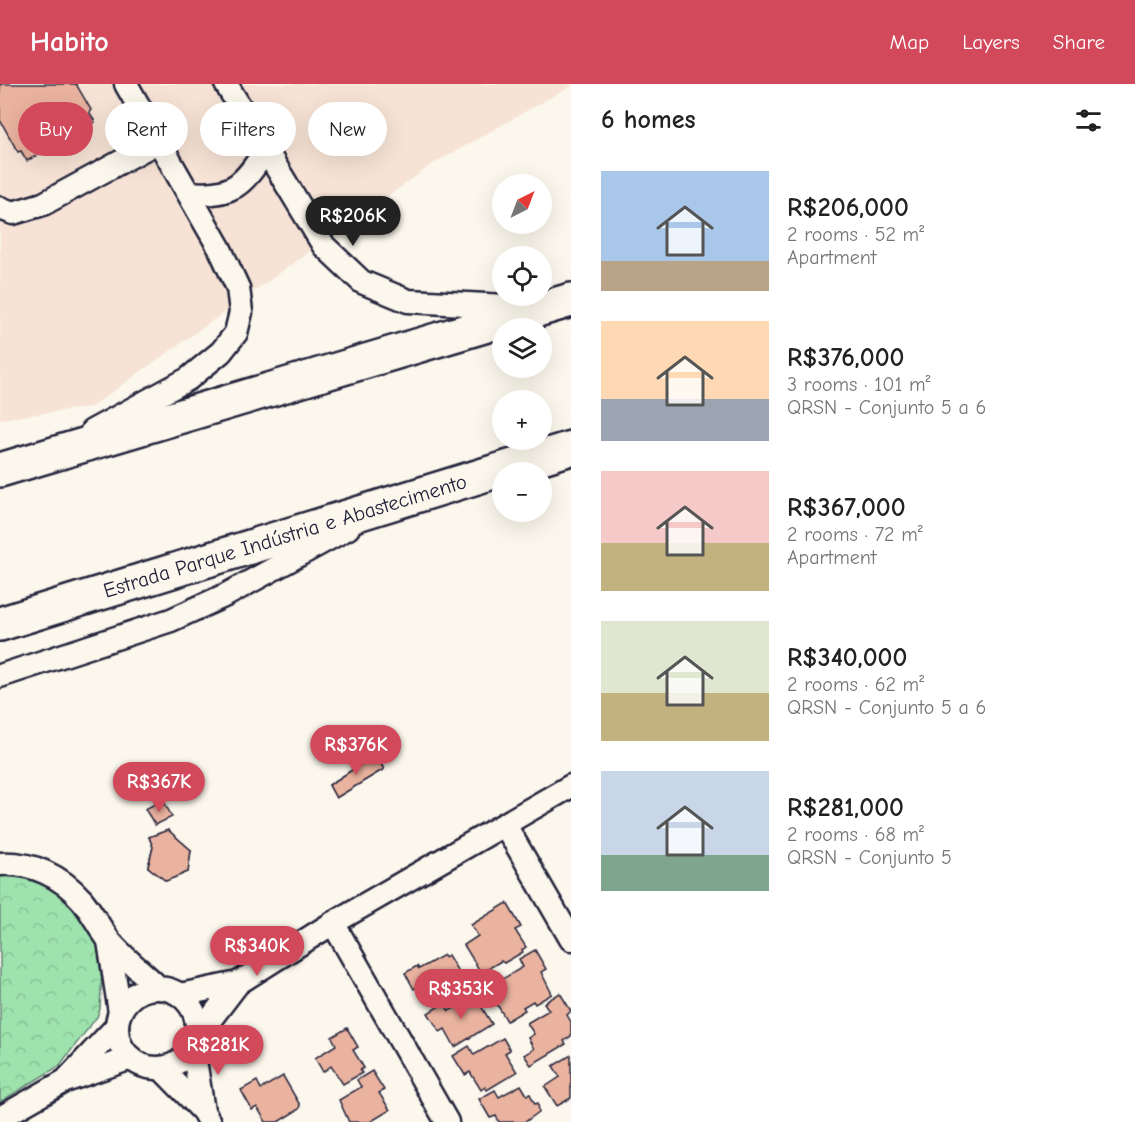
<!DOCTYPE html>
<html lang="en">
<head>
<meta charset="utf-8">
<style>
  body { margin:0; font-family:"Comic Neue",sans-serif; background:#f6f6f6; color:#222; height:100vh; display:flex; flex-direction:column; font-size:22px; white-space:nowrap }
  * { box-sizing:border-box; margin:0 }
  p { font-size:20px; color:#767676 }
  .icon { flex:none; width:33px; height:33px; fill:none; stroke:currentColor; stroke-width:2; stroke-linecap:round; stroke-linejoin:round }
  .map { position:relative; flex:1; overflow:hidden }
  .side { display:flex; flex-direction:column; background:#fff; width:564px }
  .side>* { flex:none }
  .guide { position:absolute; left:18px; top:18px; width:462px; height:54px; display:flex; gap:12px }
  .needle { width:39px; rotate:42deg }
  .controls { position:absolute; left:492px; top:90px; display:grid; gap:12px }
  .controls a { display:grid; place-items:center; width:60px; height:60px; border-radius:50%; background:#fff; box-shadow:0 6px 24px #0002; font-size:30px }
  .price { position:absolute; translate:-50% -51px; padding:0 14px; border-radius:21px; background:#d1495b; color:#fff; font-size:20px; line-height:39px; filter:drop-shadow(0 2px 3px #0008) }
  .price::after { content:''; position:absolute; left:50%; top:36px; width:18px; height:14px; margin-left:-9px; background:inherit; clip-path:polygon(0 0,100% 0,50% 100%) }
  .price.active { background:#222; color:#fff }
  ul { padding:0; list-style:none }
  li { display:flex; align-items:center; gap:18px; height:150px; padding:0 30px }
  li span { display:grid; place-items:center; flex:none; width:168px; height:120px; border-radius:0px; color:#555 }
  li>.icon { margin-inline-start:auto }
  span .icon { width:72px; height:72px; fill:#fffc; stroke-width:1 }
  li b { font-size:26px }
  h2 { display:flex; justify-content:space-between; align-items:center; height:72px; padding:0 30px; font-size:26px }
  .chip { padding:0 21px; border-radius:27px; background:#fff; box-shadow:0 6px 24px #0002; font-size:21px; line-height:54px }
  .chip.active { background:#d1495b; color:#fff }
  header { display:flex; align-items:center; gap:36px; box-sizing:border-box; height:84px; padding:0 30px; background:#d1495b; color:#fff }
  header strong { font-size:28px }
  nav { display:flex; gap:33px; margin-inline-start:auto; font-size:21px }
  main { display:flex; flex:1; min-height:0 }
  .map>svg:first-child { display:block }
  .built { fill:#f6e3d5 }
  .forest { fill:url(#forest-crowns); stroke:#608274; stroke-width:1.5 }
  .building { fill:#eab39f; stroke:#22223b; stroke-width:1.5 }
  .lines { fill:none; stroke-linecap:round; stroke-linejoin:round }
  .minor-casing { stroke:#22223b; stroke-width:27 }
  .highway-casing { stroke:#22223b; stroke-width:38 }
  .minor { stroke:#fbf7ec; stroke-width:22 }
  .highway { stroke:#fbf7ec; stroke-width:33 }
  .labels { text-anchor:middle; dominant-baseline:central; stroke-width:5; stroke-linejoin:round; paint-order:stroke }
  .street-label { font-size:21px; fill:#22223b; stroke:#fbf7ec }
</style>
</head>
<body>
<header>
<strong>Habito</strong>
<nav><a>Map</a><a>Layers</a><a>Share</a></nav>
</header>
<main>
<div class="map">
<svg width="571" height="1038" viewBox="0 0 571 1038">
  <defs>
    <pattern id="forest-crowns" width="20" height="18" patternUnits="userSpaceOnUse" patternTransform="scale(1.5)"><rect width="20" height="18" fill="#9ee2ad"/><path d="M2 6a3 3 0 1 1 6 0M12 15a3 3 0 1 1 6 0" fill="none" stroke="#88c296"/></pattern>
  </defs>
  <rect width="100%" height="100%" fill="#fbf7ec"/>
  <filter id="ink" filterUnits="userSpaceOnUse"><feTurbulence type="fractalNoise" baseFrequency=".0167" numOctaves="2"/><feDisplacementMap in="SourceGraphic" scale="12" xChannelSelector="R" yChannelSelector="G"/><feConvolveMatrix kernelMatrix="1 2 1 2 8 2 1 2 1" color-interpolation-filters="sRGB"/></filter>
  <g filter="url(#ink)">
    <path class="built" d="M0,0h571v2l-138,78 -342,243 -91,12z"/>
    <path class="forest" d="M0,789l32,2 42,28 29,47 -3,59 -3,8 -38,49 -59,36z"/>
    <g class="building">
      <path d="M0,0h76l15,26 -2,2 6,10 -68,39 -6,-10 -3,1 -18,-32z"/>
      <path d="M375,671l9,14 -48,29 -7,-13z"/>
      <path d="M375,671l9,14 -48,29 -7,-13z"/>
      <path d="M163,716l9,17 -17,8 -10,-16z"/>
      <path d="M168,746l23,20 -3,22 -22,9 -18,-14 5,-20 -4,-10z"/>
      <path d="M168,746l23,20 -3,22 -22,9 -18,-14 5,-20 -4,-10z"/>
      <path d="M507,819l14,24 -6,3 11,17 -4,3 1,2 -19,11 -3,-2 -20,12 -17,-28 14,-9 -7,-11z"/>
      <path d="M535,866l11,19 -5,3 11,22 -17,10 -2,-3 -10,6 2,3 -18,11 -20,-33 36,-21 -4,-8z"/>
      <path d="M444,871l1,2 3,-2 17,28 -30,22 -2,-3 -3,2 -11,-18 -5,3 -9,-16 12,-7 2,3z"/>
      <path d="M560,909l11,18 -4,4 4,7v14l-7,5 2,3 -35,21 -7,-10 10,-6 -6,-11 6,-4 -7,-11 22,-13 -5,-7z"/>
      <path d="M475,912l17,28 -37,23 -10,-18 -5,3 -12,-19 16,-10 5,8z"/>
      <path d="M347,944l11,19 -5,3 11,18 -4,2 2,3 -19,11 -12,-18 -8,6 -8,-14 21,-13 -4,-8z"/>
      <path d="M503,954l7,12 -5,3 12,19 -30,18 -2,-3 -4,3 -11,-18 -5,3 -12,-19 16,-10 5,9z"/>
      <path d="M571,971v43l-14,8 -12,-19 15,-10 -7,-11z"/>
      <path d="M372,987l12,19 -5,3 11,17 -20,12h-21l-10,-22 22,-13 -4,-7z"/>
      <path d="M283,992l17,29 -1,4 -21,13h-12l-9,-15 -5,3 -11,-20 16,-9 4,8z"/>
      <path d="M521,1001l6,10 3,-1 5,10 3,-1 1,9 -14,10h-26l-3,-6 -6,2 -11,-19 16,-9 4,7z"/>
    </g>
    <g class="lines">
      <g class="minor-casing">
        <g id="minor">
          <path d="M226,0l98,162 38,36 46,19 116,6"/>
          <path d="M190,109c42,4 53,-8 75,-42"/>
          <path d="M0,124l13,5 30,-9 116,-63"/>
          <path d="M92,347l96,-52 33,-27 15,-19 5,-21 -3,-24 -18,-39 -94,-165"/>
          <path d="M0,592l171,-56 55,-25 122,-67"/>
          <path d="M505,741l66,114"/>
          <path d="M0,780c32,-2 61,12 82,36 10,12 17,27 26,39 14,18 35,33 51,49"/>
          <path d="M333,839l114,199"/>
          <path d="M109,857l11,72"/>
          <path d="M238,899l95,-60 238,-137"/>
          <circle cx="157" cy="944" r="40"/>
          <path d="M180,911l58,-12 -42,55"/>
          <path d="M193,963l10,64"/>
          <path d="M161,984l42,43 6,11"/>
          <path d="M68,994l49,-52"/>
          <path d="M0,1034l65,-37 66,-23"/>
        </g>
      </g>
      <g class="highway-casing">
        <g id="highway">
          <path d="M0,386l571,-170"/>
          <path d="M0,540l571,-176"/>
        </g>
      </g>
      <use href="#minor" class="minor"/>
      <use href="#highway" class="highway"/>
    </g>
  </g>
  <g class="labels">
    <g class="street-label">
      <text transform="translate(285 452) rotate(-17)">Estrada Parque Indústria e Abastecimento</text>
    </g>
  </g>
</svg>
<div class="controls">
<a><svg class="needle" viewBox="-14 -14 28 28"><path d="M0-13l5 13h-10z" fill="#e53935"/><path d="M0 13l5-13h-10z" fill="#767676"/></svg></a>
<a><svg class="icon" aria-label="locate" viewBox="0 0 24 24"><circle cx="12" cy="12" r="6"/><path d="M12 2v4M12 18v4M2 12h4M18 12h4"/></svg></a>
<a><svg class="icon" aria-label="layers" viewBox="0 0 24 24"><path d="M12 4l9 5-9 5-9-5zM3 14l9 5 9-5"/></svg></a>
<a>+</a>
<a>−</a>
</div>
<b class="price active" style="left:353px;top:163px">R$206K</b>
<b class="price" style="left:356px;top:692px">R$376K</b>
<b class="price" style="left:159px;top:729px">R$367K</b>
<b class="price" style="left:257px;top:893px">R$340K</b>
<b class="price" style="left:461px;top:936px">R$353K</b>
<b class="price" style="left:218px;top:992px">R$281K</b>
<div class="guide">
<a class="chip active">Buy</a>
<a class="chip">Rent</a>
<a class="chip">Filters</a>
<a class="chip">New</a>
</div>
</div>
<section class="side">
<h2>6 homes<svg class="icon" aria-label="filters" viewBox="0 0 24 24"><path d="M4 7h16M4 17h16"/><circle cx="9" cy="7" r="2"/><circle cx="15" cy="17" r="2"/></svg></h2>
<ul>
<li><span style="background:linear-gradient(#a9c7e8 75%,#b9a48a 0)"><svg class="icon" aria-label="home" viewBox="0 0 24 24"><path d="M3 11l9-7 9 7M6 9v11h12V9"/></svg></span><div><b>R$206,000</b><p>2 rooms · 52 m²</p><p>Apartment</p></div></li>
<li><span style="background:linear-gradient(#ffd9b3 65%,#9aa5b1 0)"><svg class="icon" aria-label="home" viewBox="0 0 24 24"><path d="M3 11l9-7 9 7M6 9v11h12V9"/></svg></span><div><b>R$376,000</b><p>3 rooms · 101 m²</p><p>QRSN - Conjunto 5 a 6</p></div></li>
<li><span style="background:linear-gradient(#f6c9c9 60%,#c2b280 0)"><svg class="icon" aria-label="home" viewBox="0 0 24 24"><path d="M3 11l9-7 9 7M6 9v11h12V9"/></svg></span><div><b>R$367,000</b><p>2 rooms · 72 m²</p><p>Apartment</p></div></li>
<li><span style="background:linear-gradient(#dfe7d0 60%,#c2b280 0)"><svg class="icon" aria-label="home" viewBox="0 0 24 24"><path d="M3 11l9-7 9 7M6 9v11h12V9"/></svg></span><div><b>R$340,000</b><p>2 rooms · 62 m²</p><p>QRSN - Conjunto 5 a 6</p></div></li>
<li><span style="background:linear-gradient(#c9d6e8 70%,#7fa58c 0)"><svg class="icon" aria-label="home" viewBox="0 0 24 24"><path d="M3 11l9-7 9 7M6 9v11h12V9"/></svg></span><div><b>R$281,000</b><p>2 rooms · 68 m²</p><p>QRSN - Conjunto 5</p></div></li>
</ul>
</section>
</main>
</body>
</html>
